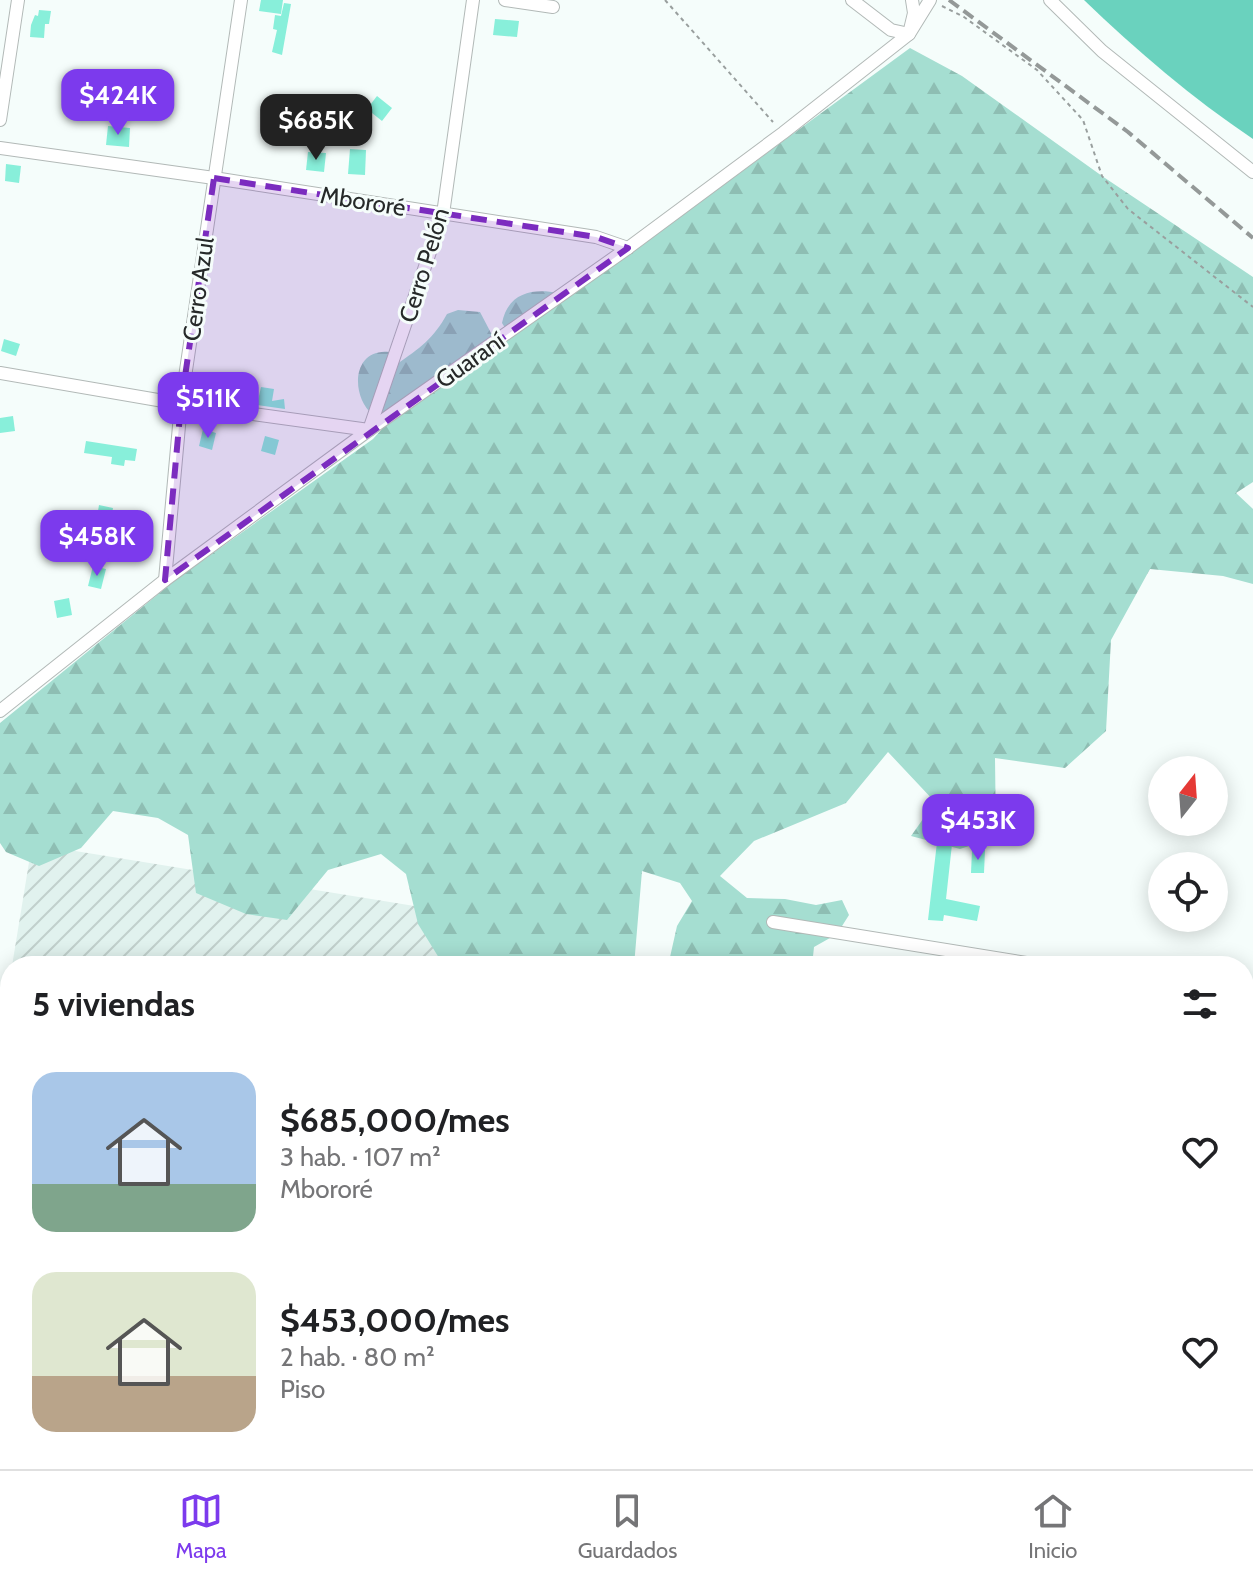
<!DOCTYPE html>
<html lang="es">
<head>
<meta charset="utf-8">
<style>
  body { margin:0; font-family:Cabin,sans-serif; background:#f6f6f6; color:#202124; height:100vh; display:flex; flex-direction:column; font-size:30px; white-space:nowrap }
  * { box-sizing:border-box; margin:0 }
  p { font-size:26px; color:#757577 }
  .icon { flex:none; width:44px; height:44px; fill:none; stroke:currentColor; stroke-width:2; stroke-linecap:round; stroke-linejoin:round }
  .map { position:relative; flex:1; overflow:hidden }
  .details { position:absolute; left:0px; top:956px; width:1254px; height:514px; display:flex; flex-direction:column; background:#fff; border-radius:32px 32px 0 0; box-shadow:0 4px 20px #0003 }
  .details>* { flex:none }
  .needle { width:52px; rotate:17deg }
  .tools { position:absolute; left:1148px; top:756px; display:grid; gap:16px }
  .tools a { display:grid; place-items:center; width:80px; height:80px; border-radius:50%; background:#fff; box-shadow:0 4px 20px #0003; font-size:40px }
  .price { position:absolute; translate:-50% -68px; padding:0 18px; border-radius:16px; background:#7c3aed; color:#fff; font-size:26px; line-height:52px; filter:drop-shadow(0 2px 4px #0008) }
  .price::after { content:''; position:absolute; left:50%; top:48px; width:24px; height:18px; margin-left:-12px; background:inherit; clip-path:polygon(0 0,100% 0,50% 100%) }
  .price.selected { background:#222; color:#fff }
  ul { padding:0; list-style:none }
  li { display:flex; align-items:center; gap:24px; height:200px; padding:0 32px }
  li span { display:grid; place-items:center; flex:none; width:224px; height:160px; border-radius:24px; color:#555 }
  li>.icon { margin-inline-start:auto }
  span .icon { width:96px; height:96px; fill:#fffc; stroke-width:1 }
  li b { font-size:34px }
  h2 { display:flex; justify-content:space-between; align-items:center; height:96px; padding:0 32px; font-size:34px }
  .tab-bar { display:flex; justify-content:space-around; align-items:center; height:112px; border-top:2px solid #e0e0e0; background:#fff; font-size:22px; color:#757577 }
  .tab-bar a { display:grid; justify-items:center; gap:4px }
  .tab-bar .selected { color:#7c3aed }
  .map>svg:first-child { display:block }
  .industrial { fill:url(#industrial-furrows) }
  .forest { fill:url(#forest-firs) }
  .water { fill:#6ad2be }
  .building { fill:#88efda }
  .lines { fill:none; stroke-linecap:round; stroke-linejoin:round }
  .minor-casing { stroke:#b2b9b7; stroke-width:14 }
  .trunk-casing { stroke:#b2b9b7; stroke-width:24 }
  .path { stroke:#999f9e; stroke-width:2; stroke-dasharray:4 4; stroke-linecap:butt }
  .minor { stroke:#fff; stroke-width:12 }
  .trunk { stroke:#fff; stroke-width:22 }
  .rail { stroke:#949998; stroke-width:4; stroke-dasharray:12 6; stroke-linecap:butt }
  .marked { fill:#7b2cbf; fill-opacity:0.2; stroke:#7b2cbf; stroke-width:6; stroke-dasharray:16 10; stroke-linejoin:round }
  .labels { text-anchor:middle; dominant-baseline:central; stroke-width:6; stroke-linejoin:round; paint-order:stroke }
  .street-label { font-size:24px; fill:#262929; stroke:#f5fdfb }
</style>
</head>
<body>
<div class="map">
<svg width="1253" height="1469" viewBox="0 0 1253 1469">
  <defs>
    <pattern id="industrial-furrows" width="10" height="10" patternUnits="userSpaceOnUse" patternTransform="scale(2)"><rect width="10" height="10" fill="#e1f2ee"/><path d="M-1 1l2-2M0 10L10 0M9 11l2-2" fill="none" stroke="#c1d0cc"/></pattern>
    <pattern id="forest-firs" width="22" height="20" patternUnits="userSpaceOnUse" patternTransform="scale(2)"><rect width="22" height="20" fill="#a5ded1"/><path d="M5 1l3.5 6h-7zM16 11l3.5 6h-7z" fill="#8ebeb3"/></pattern>
  </defs>
  <rect width="100%" height="100%" fill="#f5fdfb"/>
  <g class="industrial">
    <path d="M32,844l592,96 -4,26h-608z"/>
    <path d="M10,979v259l-10,-2v-195z"/>
  </g>
  <path class="forest" d="M910,48l52,28 140,100 151,101v205l-17,11 17,16v75l-30,-8 -73,-7 -39,71 -5,91 -41,37 -70,-10 1,79 -36,12 -49,-13 24,-34 -47,-50 -42,51 -92,38 -34,35 27,22 38,1 31,6 26,-5 7,15 -12,19 -23,13 -2,19h-144l9,-40 15,-25 -12,-18 -38,-12 -8,95h-190l-26,-42 -12,-50 -25,-20 -53,16 -41,50 -41,-6 -50,-21 -8,-58 -30,-17 -45,-7 -32,37 -42,18 -33,-14 -6,-9v-120l178,-145 195,-139 18,-20 -8,-5 -10,1c-23,-19 -21,-67 16,-63l8,12c22,-15 37,-26 50,-50l11,-4 22,2 11,21 8,5 8,-7 -5,-8c6,-30 30,-35 56,-30l119,-74z"/>
  <path class="water" d="M1084,0h169v139c-61,-41 -116,-88 -169,-139z"/>
  <g class="building">
    <path d="M261,0h22l-2,14 -22,-3z"/>
    <path d="M284,3l7,1 -9,51 -10,-3 5,-22 -4,-1 2,-14 6,1z"/>
    <path d="M39,10l12,1 -2,13h-4l-1,14 -14,-1 1,-12 4,-10 3,1z"/>
    <path d="M495,19l24,2 -2,16 -24,-2z"/>
    <path d="M377,96l15,12 -10,13 -15,-12z"/>
    <path d="M108,126l22,2 -1,19 -23,-2z"/>
    <path d="M350,149l16,1 -1,25 -17,-1z"/>
    <path d="M308,152l18,1 -2,19 -18,-2z"/>
    <path d="M6,164l15,2 -2,17 -14,-2z"/>
    <path d="M4,339l16,5 -4,12 -15,-5z"/>
    <path d="M261,387l13,2 -2,12 12,-2 1,10 -28,-4z"/>
    <path d="M13,416l2,15 -15,2v-15z"/>
    <path d="M203,429l13,4 -4,17 -13,-4z"/>
    <path d="M265,436l14,4 -4,15 -14,-4z"/>
    <path d="M86,441l51,8 -2,12 -10,-1 -1,6 -13,-2 1,-7 -28,-4z"/>
    <path d="M99,505l14,3 -3,18 -14,-3z"/>
    <path d="M93,566l13,3 -5,20 -13,-3z"/>
    <path d="M69,598l3,17 -15,3 -3,-17z"/>
    <path d="M939,825l15,1 -8,73 34,7 -3,15 -33,-6 -1,6 -15,-1z"/>
    <path d="M972,850h13l-1,23h-13z"/>
  </g>
  <g class="lines">
    <g class="minor-casing">
      <g id="minor">
        <path d="M505,0l48,7"/>
        <path d="M852,0l39,30 18,4 5,-21 -2,-13"/>
        <path d="M1050,0l52,51 151,121"/>
        <path d="M0,120l18,-120"/>
        <path d="M0,148l214,30 382,59 32,11"/>
        <path d="M0,373l181,31 188,26"/>
        <path d="M369,430l74,-216 30,-214"/>
        <path d="M165,580l16,-176 60,-404"/>
        <path d="M0,711l165,-131 204,-150 259,-182 155,-115 126,-99 21,-34"/>
        <path d="M773,922l272,44"/>
        <path d="M1244,998l9,1"/>
        <path d="M1244,1216h9"/>
        <path d="M0,1253l10,2"/>
        <path d="M1244,1339l9,-86"/>
        <path d="M0,1359l10,2"/>
        <path d="M1244,1447l9,1"/>
        <path d="M645,1460l59,9"/>
        <path d="M241,1469l1,-9"/>
        <path d="M566,1469l2,-9"/>
        <path d="M1131,1469l1,-9"/>
      </g>
    </g>
    <g class="trunk-casing">
      <g id="trunk">
        <path d="M0,1307l10,2"/>
        <path d="M0,1328l10,1"/>
        <path d="M851,1460l60,9"/>
        <path d="M993,1460l61,9"/>
      </g>
    </g>
    <g class="path">
      <path d="M665,0l108,122"/>
      <path d="M942,6l22,11 73,53 46,50 19,56 26,33 125,98"/>
    </g>
    <use href="#minor" class="minor"/>
    <use href="#trunk" class="trunk"/>
    <path class="rail" d="M949,0l179,132 125,106"/>
  </g>
  <path class="marked" d="M214,178l382,59 32,11 -463,332 16,-176z"/>
  <g class="labels">
    <g class="street-label">
      <text transform="translate(363 201) rotate(9)">Mbororé</text>
      <text transform="translate(424 265) rotate(-73)">Cerro Pelón</text>
      <text transform="translate(198 289) rotate(-82)">Cerro Azul</text>
      <text transform="translate(470 360) rotate(-35)">Guaraní</text>
    </g>
  </g>
</svg>
<div class="tools">
<a><svg class="needle" viewBox="-14 -14 28 28"><path d="M0-13l5 13h-10z" fill="#e53935"/><path d="M0 13l5-13h-10z" fill="#757577"/></svg></a>
<a><svg class="icon" aria-label="locate" viewBox="0 0 24 24"><circle cx="12" cy="12" r="6"/><path d="M12 2v4M12 18v4M2 12h4M18 12h4"/></svg></a>
</div>
<b class="price" style="left:118px;top:137px">$424K</b>
<b class="price selected" style="left:316px;top:162px">$685K</b>
<b class="price" style="left:208px;top:440px">$511K</b>
<b class="price" style="left:97px;top:578px">$458K</b>
<b class="price" style="left:978px;top:862px">$453K</b>
<section class="details">
<h2>5 viviendas<svg class="icon" aria-label="filters" viewBox="0 0 24 24"><path d="M4 7h16M4 17h16"/><circle cx="9" cy="7" r="2"/><circle cx="15" cy="17" r="2"/></svg></h2>
<ul>
<li><span style="background:linear-gradient(#a9c7e8 70%,#7fa58c 0)"><svg class="icon" aria-label="home" viewBox="0 0 24 24"><path d="M3 11l9-7 9 7M6 9v11h12V9"/></svg></span><div><b>$685,000/mes</b><p>3 hab. · 107 m²</p><p>Mbororé</p></div><svg class="icon" aria-label="heart" viewBox="0 0 24 24"><path d="M12 20l-8-8c-3-5 5-10 8-4 3-6 11-1 8 4z"/></svg></li>
<li><span style="background:linear-gradient(#dfe7d0 65%,#b9a48a 0)"><svg class="icon" aria-label="home" viewBox="0 0 24 24"><path d="M3 11l9-7 9 7M6 9v11h12V9"/></svg></span><div><b>$453,000/mes</b><p>2 hab. · 80 m²</p><p>Piso</p></div><svg class="icon" aria-label="heart" viewBox="0 0 24 24"><path d="M12 20l-8-8c-3-5 5-10 8-4 3-6 11-1 8 4z"/></svg></li>
</ul>
</section>
</div>
<nav class="tab-bar">
<a class="selected"><svg class="icon" aria-label="map" viewBox="0 0 24 24"><path d="M3 6l6-2 6 2 6-2v14l-6 2-6-2-6 2zM9 4v14M15 6v14"/></svg>Mapa</a>
<a><svg class="icon" aria-label="saved" viewBox="0 0 24 24"><path d="M7 4h10v16l-5-4-5 4z"/></svg>Guardados</a>
<a><svg class="icon" aria-label="home" viewBox="0 0 24 24"><path d="M3 11l9-7 9 7M6 9v11h12V9"/></svg>Inicio</a>
</nav>
</body>
</html>
